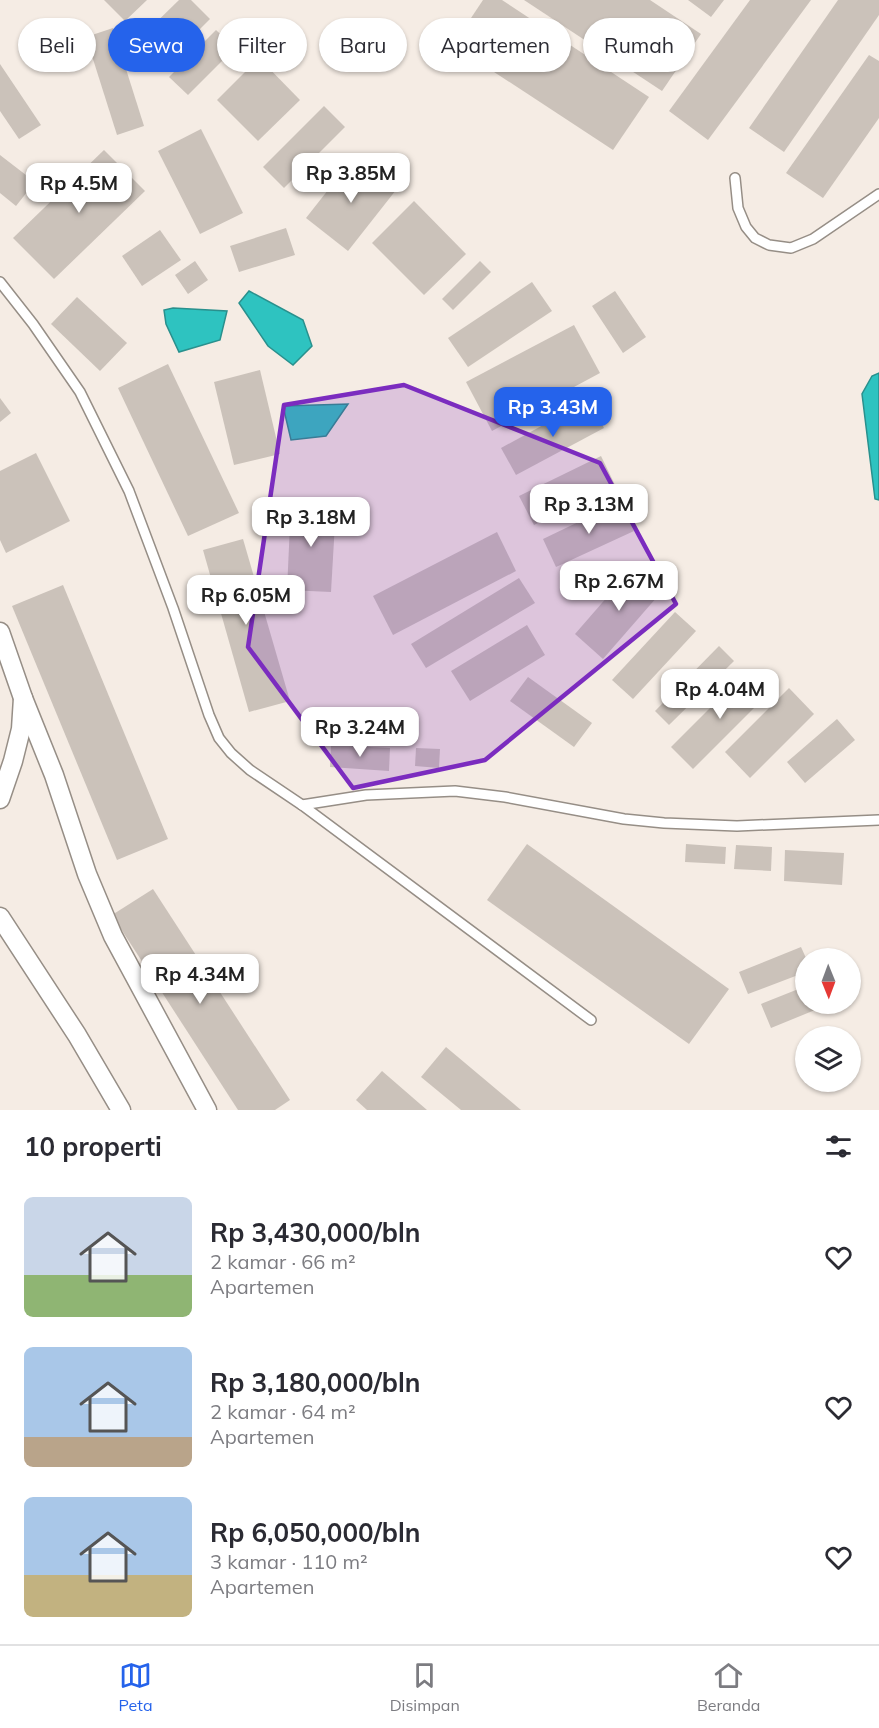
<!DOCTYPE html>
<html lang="id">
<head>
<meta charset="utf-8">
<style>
  body { margin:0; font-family:Mulish,sans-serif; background:#f2f2f3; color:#2b2b33; height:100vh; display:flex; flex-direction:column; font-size:22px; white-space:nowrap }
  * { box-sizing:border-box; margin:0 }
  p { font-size:20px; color:#7c7c81 }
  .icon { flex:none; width:33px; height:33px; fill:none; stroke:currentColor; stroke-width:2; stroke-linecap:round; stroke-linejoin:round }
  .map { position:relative; height:1110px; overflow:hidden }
  .panel { display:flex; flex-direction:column; background:#fff; flex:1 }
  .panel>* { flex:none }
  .guide { position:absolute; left:18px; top:18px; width:843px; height:54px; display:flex; gap:12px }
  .needle { width:39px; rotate:179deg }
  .buttons { position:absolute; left:795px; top:948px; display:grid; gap:12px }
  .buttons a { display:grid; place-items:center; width:66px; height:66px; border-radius:50%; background:#fff; box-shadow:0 2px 4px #0004; font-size:30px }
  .price { position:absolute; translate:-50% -51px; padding:0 14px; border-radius:12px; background:#fff; color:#222; font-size:20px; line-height:39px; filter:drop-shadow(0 2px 3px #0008) }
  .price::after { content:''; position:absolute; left:50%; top:36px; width:18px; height:14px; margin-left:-9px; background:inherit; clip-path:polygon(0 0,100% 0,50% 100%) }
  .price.selected { background:#2563eb; color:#fff }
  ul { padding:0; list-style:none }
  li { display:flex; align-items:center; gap:18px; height:150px; padding:0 24px }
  li span { display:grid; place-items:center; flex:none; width:168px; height:120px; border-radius:9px; color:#555 }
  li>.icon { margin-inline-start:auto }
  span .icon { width:72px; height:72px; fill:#fffc; stroke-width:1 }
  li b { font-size:26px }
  h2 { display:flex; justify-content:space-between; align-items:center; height:72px; padding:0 24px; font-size:26px }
  .tag { padding:0 21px; border-radius:27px; background:#fff; box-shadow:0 2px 4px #0004; font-size:21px; line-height:54px }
  .tag.selected { background:#2563eb; color:#fff }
  .tab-bar { display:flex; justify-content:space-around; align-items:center; height:84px; border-top:2px solid #e1e1e2; background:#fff; font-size:16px; color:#7c7c81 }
  .tab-bar a { display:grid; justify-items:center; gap:3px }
  .tab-bar .selected { color:#2563eb }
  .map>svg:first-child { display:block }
  .water { fill:#2ec3c0; stroke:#29908d; stroke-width:1.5 }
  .building { fill:#cbc2ba }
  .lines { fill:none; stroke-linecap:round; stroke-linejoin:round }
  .lane-casing { stroke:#968e86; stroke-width:12 }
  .street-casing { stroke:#968e86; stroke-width:21 }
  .lane { stroke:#fff; stroke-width:9 }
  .street { stroke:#fff; stroke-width:18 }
  .marked { fill:#7b2cbf; fill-opacity:0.2; stroke:#7b2cbf; stroke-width:4.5; stroke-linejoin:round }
</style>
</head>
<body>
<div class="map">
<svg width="879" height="1110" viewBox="0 0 879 1110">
  <rect width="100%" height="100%" fill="#f5ece4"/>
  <g class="water">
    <path d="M249,291l54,29 9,26 -19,19 -25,-19 -29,-43z"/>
    <path d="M173,308l54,3 -7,29 -41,12 -13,-28 -2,-14z"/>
    <path d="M879,373v127l-4,-1 -13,-105 10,-18z"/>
    <path d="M348,404l-22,32 -35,4 -8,-34z"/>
  </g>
  <g class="building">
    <path d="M104,0h43l-22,21z"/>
    <path d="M179,0h12l19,19 -47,47 -26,-25z"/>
    <path d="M483,0h19l147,97 -36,53 -160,-105z"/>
    <path d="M524,0h126l51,34 -39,57z"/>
    <path d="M688,0h36l-13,17z"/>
    <path d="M750,0h61l-103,140 -39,-29z"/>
    <path d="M838,0h41v15l-95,137 -35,-24z"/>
    <path d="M113,28l31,98 -27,9 -31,-98z"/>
    <path d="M216,30l19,18 -47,47 -19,-18z"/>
    <path d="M869,55l10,6v57l-56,80 -37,-25z"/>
    <path d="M259,58l41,42 -42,41 -41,-41z"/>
    <path d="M0,64l41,61 -22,14 -19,-28z"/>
    <path d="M324,106l21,21 -61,61 -21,-21z"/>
    <path d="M201,129l42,84 -43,21 -42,-83z"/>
    <path d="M104,150l41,41 -91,88 -41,-41z"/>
    <path d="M0,155l35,27 -19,24 -16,-13z"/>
    <path d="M354,157l42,33 -48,61 -42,-33z"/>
    <path d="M414,201l52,53 -42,41 -52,-52z"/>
    <path d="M286,228l9,27 -56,17 -9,-26z"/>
    <path d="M160,230l21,30 -39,26 -20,-30z"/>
    <path d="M195,261l13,19 -20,14 -13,-19z"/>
    <path d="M480,261l11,11 -38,38 -11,-11z"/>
    <path d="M532,282l20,29 -84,56 -20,-29z"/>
    <path d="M615,291l31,46 -23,16 -31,-47z"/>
    <path d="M77,297l50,46 -27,28 -49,-47z"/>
    <path d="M574,325l26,48 -108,58 -26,-49z"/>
    <path d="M168,364l71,149 -51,23 -70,-148z"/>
    <path d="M260,370l20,84 -46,11 -20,-83z"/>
    <path d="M0,398l11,15 -11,9z"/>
    <path d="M589,400l15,28 -88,47 -15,-27z"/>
    <path d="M36,453l34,68 -64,32 -6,-13v-69z"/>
    <path d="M601,456l14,29 -81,40 -15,-29z"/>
    <path d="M620,502l14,29 -78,36 -13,-28z"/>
    <path d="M291,503l45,3 -5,86 -44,-2z"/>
    <path d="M497,532l19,39 -123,64 -20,-39z"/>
    <path d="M243,539l47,162 -41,11 -46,-162z"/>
    <path d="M635,565l29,24 -61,70 -28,-25z"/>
    <path d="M519,578l16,25 -109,65 -15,-24z"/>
    <path d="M63,585l105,254 -51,21 -105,-254z"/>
    <path d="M675,612l21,19 -63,68 -21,-19z"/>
    <path d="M527,625l18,30 -75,46 -19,-30z"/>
    <path d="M719,646l15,15 -65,64 -14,-14z"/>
    <path d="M746,672l22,22 -75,75 -22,-22z"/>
    <path d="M528,677l64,46 -18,24 -64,-46z"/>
    <path d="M789,688l25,26 -64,64 -25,-26z"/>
    <path d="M837,719l18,21 -50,43 -18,-21z"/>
    <path d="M331,745l59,3 -1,23 -59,-4z"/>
    <path d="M416,748l24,1 -1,19 -24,-2z"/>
    <path d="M527,844l202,145 -40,55 -202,-144z"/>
    <path d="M686,844l40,3 -1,17 -40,-2z"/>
    <path d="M736,845l36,2 -1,24 -37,-2z"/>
    <path d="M785,850l59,3 -2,32 -58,-4z"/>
    <path d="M153,889l137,211 -15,10h-37l-126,-195z"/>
    <path d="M801,947l5,11v14l-58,22 -9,-22z"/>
    <path d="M806,986v18h7l2,6 -44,18 -10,-24z"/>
    <path d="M446,1047l75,63h-60l-40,-33z"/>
    <path d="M382,1071l45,39h-60l-11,-10z"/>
  </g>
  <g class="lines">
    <g class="lane-casing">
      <g id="lane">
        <path d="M735,178l3,30 8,19 9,11 14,7 22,3 22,-9 66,-45"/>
        <path d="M0,282l33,42 47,68 49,99 44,117 36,107 10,23 12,15 19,17 52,35 289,215"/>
        <path d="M302,805l64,-10 89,-4 50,6 119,22 40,4 73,3 142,-6"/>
      </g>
    </g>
    <g class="street-casing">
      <g id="street">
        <path d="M0,632l23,66 -2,31 -8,32 -13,38"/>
        <path d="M23,698l31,77 33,99 26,62 94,174"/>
        <path d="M0,917l77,118 44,75"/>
      </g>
    </g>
    <use href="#lane" class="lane"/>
    <use href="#street" class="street"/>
  </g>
  <path class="marked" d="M404,385l196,78 76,141 -191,156 -132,28 -105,-141 36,-242z"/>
</svg>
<div class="buttons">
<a><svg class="needle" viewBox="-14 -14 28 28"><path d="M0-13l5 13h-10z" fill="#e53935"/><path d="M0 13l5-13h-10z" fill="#7c7c81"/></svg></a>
<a><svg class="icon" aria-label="layers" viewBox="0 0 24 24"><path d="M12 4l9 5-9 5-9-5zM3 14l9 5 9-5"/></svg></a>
</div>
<b class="price" style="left:351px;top:204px">Rp 3.85M</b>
<b class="price" style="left:79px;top:214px">Rp 4.5M</b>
<b class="price selected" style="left:553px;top:438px">Rp 3.43M</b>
<b class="price" style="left:589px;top:535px">Rp 3.13M</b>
<b class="price" style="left:311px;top:548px">Rp 3.18M</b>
<b class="price" style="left:619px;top:612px">Rp 2.67M</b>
<b class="price" style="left:246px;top:626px">Rp 6.05M</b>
<b class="price" style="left:720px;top:720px">Rp 4.04M</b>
<b class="price" style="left:360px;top:758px">Rp 3.24M</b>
<b class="price" style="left:200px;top:1005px">Rp 4.34M</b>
<div class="guide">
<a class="tag">Beli</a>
<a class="tag selected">Sewa</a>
<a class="tag">Filter</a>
<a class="tag">Baru</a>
<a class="tag">Apartemen</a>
<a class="tag">Rumah</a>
</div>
</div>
<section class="panel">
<h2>10 properti<svg class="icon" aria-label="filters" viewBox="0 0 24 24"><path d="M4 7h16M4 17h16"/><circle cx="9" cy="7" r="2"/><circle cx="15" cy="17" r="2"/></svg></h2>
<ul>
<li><span style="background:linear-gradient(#c9d6e8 65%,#8fb573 0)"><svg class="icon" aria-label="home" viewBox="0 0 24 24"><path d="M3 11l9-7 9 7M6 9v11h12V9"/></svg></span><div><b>Rp 3,430,000/bln</b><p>2 kamar · 66 m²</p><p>Apartemen</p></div><svg class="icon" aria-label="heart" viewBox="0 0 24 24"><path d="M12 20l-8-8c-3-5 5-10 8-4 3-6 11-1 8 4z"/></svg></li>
<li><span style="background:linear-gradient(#a9c7e8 75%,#b9a48a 0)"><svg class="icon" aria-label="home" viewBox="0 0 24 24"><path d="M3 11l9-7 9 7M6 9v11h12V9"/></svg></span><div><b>Rp 3,180,000/bln</b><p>2 kamar · 64 m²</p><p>Apartemen</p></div><svg class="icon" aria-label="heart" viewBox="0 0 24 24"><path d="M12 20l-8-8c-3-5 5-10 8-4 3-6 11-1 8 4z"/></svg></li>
<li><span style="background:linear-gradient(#a9c7e8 65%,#c2b280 0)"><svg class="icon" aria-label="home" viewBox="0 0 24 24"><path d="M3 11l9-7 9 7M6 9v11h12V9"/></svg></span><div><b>Rp 6,050,000/bln</b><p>3 kamar · 110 m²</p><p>Apartemen</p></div><svg class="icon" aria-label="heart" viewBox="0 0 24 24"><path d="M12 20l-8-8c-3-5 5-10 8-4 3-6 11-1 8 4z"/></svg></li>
</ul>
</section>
<nav class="tab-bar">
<a class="selected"><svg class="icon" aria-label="map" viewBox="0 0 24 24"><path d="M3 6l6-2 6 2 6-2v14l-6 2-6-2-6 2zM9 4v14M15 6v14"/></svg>Peta</a>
<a><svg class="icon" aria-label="saved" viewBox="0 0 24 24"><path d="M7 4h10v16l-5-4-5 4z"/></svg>Disimpan</a>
<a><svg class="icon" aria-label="home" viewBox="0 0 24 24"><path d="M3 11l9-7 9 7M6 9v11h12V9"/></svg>Beranda</a>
</nav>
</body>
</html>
